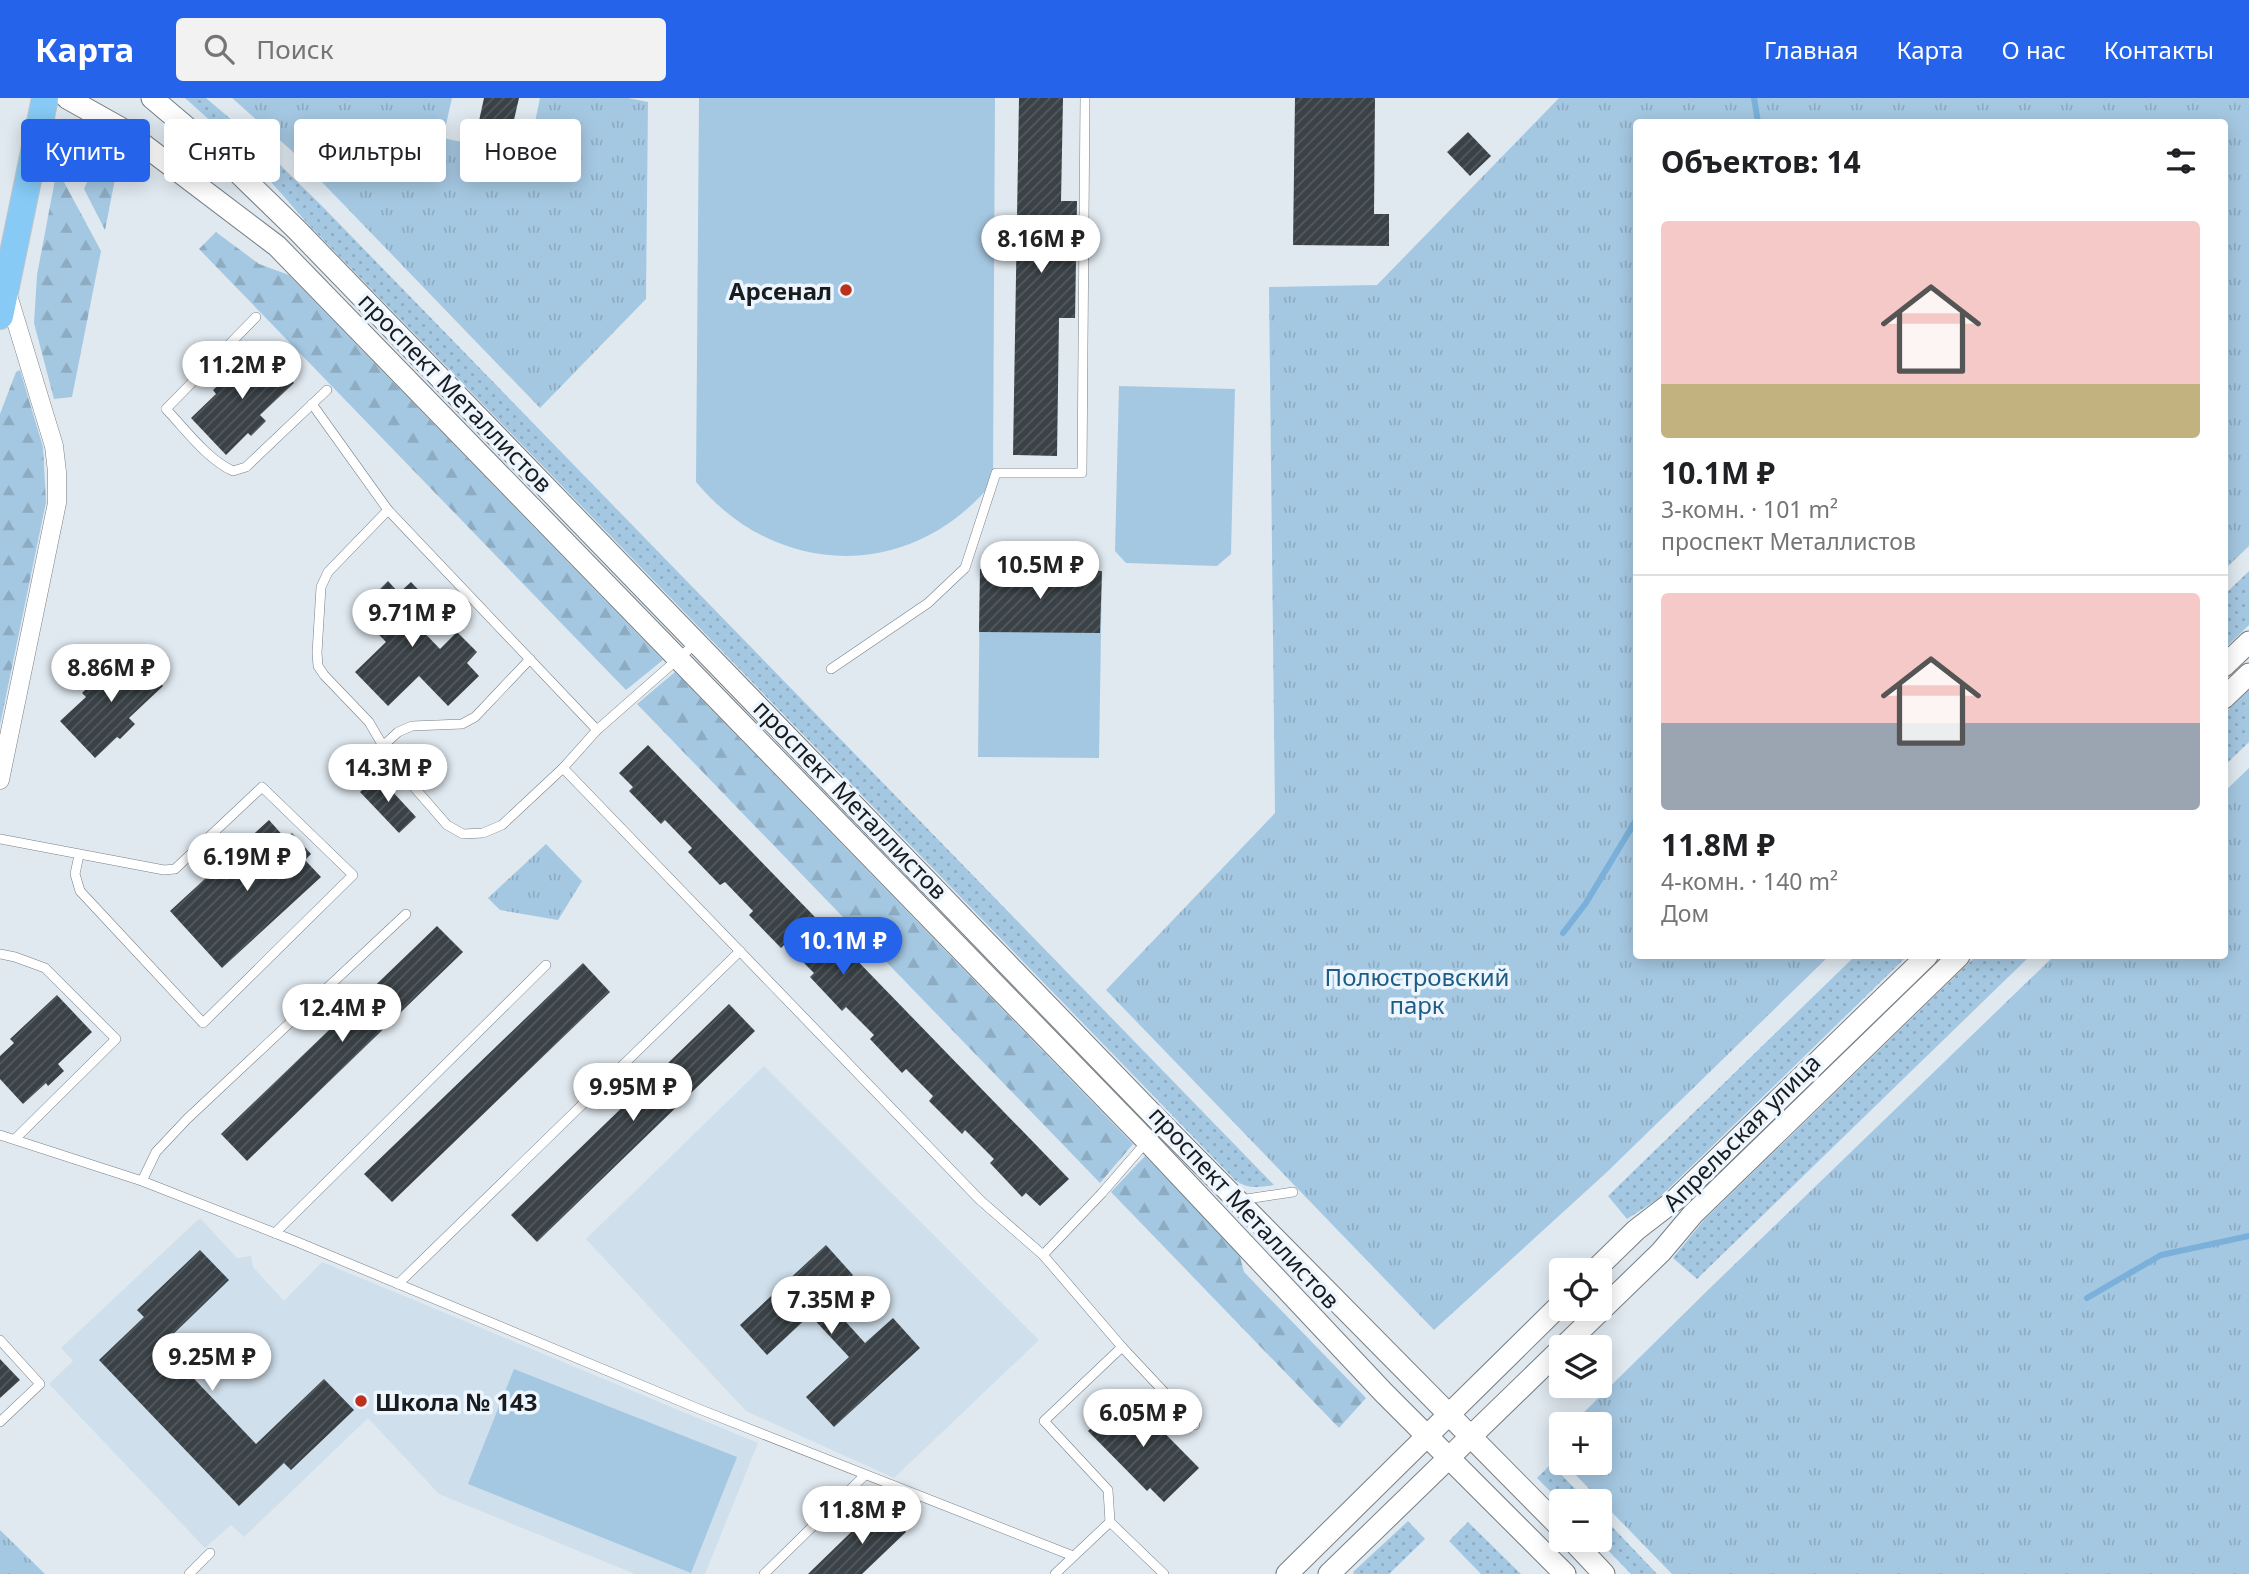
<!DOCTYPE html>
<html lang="ru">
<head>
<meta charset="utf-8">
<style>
  body { margin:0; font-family:"Noto Sans",sans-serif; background:#f2f2f2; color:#202124; height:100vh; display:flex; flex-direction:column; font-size:26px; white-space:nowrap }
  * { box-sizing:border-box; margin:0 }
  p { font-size:23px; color:#757577 }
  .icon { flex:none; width:38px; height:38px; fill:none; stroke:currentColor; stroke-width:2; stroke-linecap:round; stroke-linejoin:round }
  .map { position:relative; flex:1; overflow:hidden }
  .details { position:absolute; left:1633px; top:21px; width:595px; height:840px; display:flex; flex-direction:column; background:#fff; border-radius:7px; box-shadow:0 4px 18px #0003 }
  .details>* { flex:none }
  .top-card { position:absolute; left:21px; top:21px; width:665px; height:63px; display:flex; gap:14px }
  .tools { position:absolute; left:1549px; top:1160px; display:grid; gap:14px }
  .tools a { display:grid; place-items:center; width:63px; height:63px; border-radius:7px; background:#fff; box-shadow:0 4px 18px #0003; font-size:35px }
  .price { position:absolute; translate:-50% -60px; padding:0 16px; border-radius:24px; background:#fff; color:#222; font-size:23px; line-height:46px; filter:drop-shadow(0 2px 4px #0008) }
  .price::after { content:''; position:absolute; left:50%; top:42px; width:21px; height:16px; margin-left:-10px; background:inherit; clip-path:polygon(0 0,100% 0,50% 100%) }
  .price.current { background:#2563eb; color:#fff }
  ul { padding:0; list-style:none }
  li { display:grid; align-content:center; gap:14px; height:371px; padding:0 28px }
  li+li { border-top:2px solid #e0e0e0 }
  li span { display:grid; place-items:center; height:217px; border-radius:7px; color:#555 }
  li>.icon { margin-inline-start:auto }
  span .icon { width:126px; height:126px; fill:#fffc; stroke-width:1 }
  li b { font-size:30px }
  h2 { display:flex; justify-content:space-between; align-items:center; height:84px; padding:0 28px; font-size:30px }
  .chip { padding:0 24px; border-radius:7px; background:#fff; box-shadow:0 4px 18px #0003; font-size:24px; line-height:63px }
  .chip.current { background:#2563eb; color:#fff }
  header { display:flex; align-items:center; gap:42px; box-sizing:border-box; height:98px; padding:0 35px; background:#2563eb; color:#fff }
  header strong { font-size:33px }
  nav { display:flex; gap:38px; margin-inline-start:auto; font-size:24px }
  .search { width:490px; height:63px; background:#f2f2f2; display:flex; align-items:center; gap:18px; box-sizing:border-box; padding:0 24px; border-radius:7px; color:#757577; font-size:26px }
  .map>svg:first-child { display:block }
  .built { fill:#cfdfeb }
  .grass { fill:url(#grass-dots) }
  .forest { fill:url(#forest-firs) }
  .park { fill:url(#park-tufts) }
  .pitch { fill:#a5c8e2 }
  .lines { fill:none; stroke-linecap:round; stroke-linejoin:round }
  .stream { stroke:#7ab0d9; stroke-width:6 }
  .building { fill:url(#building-hatch) }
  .service-casing { stroke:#777f85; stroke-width:10 }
  .minor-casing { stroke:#777f85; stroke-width:19 }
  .tertiary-casing { stroke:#777f85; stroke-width:23 }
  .primary-casing { stroke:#c3c4c5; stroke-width:28 }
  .service { stroke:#fff; stroke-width:9 }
  .minor { stroke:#fff; stroke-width:18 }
  .tertiary { stroke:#fff; stroke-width:21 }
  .primary { stroke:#86caf5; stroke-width:26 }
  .poi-dot { fill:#bd311c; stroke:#edf6fe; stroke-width:2.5 }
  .labels { text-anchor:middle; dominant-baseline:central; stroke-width:7; stroke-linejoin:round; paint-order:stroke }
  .poi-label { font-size:24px; font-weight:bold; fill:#191c1f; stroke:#edf6fe; text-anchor:end }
  .street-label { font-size:24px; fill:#191c1f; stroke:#edf6fe }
  .park-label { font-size:24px; fill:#1e5c84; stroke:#edf6fe }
</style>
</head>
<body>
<header>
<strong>Карта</strong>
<div class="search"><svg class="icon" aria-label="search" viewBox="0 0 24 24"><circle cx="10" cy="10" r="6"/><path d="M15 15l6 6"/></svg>Поиск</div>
<nav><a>Главная</a><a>Карта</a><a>О нас</a><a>Контакты</a></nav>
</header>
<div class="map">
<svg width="2249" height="1476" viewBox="0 0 2249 1476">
  <defs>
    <pattern id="grass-dots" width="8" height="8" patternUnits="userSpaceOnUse" patternTransform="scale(1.75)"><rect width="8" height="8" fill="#a5c8e2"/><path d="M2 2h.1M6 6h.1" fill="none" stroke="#8dabc1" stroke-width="1.8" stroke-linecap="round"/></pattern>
    <pattern id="forest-firs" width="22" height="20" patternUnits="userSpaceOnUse" patternTransform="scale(1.75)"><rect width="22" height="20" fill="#a5c8e2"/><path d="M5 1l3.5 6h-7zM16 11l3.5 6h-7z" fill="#8dabc1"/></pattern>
    <pattern id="park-tufts" width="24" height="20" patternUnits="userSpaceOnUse" patternTransform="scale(1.75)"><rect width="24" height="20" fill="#a5c8e2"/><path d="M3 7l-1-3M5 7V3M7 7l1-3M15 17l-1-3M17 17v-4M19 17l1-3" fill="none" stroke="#8dabc1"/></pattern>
    <pattern id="building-hatch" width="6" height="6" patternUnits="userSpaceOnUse" patternTransform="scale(1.75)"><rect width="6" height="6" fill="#3a4247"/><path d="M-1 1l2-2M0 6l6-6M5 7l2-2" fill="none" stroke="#545a5e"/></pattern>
  </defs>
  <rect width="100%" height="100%" fill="#e0e9f0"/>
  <g class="built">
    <path d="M764,968l275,274 -145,138 -148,-67 -160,-172z"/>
    <path d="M200,1120l37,40 14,-2 2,11 31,34 38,-39 436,181 -53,131h-70l-196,-80 -71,-76 -124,119 -13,-12 -26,23 -156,-164 24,-23 -12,-13z"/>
  </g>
  <g class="grass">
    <path d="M185,0h21l48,41 69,68 951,978c-14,2 -26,5 -39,-5l-927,-956 -64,-73z"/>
    <path d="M2249,473v54l-24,23 -1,-53z"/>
    <path d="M2249,592v52l-25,24v-52z"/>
    <path d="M1855,858h52l-249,243 -31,20 -19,-23z"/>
    <path d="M1976,858h54l-333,323 -24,-21 31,-38z"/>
    <path d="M1551,1366l36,37 -26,1 -24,-24z"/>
    <path d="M1600,1416l57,60h-26l-33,-34z"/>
    <path d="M1408,1423l17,18 -36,35h-35l-1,-2z"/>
    <path d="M1468,1424l53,52h-40l-32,-33z"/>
  </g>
  <g class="forest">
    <path d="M96,64l21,7 -12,61 -21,-41z"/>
    <path d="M57,71l44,82 -29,146 -18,2 -20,-76 3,-48z"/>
    <path d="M216,134l43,32 30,11 374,385 -37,30 -427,-441z"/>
    <path d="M20,272l23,77 3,55 -46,223v-311l16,-42z"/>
    <path d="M675,574l458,472 -33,39 -463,-479z"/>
    <path d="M1145,1058l94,97 5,19 122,126 -27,30 -228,-236z"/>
  </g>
  <g class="park">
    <path d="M232,0h220l-9,40 85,18 12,-58h88l20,4 -2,197 -106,109 -249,-258z"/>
    <path d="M1559,0h690v448l-25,24v-448h-588v834h193l-222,216 -173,158 -328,-340 169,-177 -6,-526 108,-2z"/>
    <path d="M2249,670v806h-577l-108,-111h36v-39h-28l136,-134 346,-334h170v-164z"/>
    <path d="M546,746l36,37 -24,39 -58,-10 -12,-12z"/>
    <path d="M0,1432l45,44h-45z"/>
  </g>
  <g class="pitch">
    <path d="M699,0h296l-2,384c-80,99 -216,98 -297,0z"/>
    <path d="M1119,288l116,3 -4,165 -14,12 -91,-3 -11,-12z"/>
    <path d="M980,471l122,2 -3,187 -121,-1z"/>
    <path d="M514,1271l223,88 -46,116 -223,-89z"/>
  </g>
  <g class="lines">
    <g class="stream">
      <path d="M1754,0l4,24"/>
      <path d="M1563,835l23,-30 50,-83"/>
      <path d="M2087,1200l74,-43 88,-19"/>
    </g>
  </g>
  <g class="building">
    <path d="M484,0h35l-9,39 -33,-7z"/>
    <path d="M1019,0h44l-2,103h16l-2,117h-16l-2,138 -44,-1z"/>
    <path d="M1295,0h80l-1,116h15v32l-96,-1z"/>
    <path d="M1468,34l23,24 -21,20 -23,-24z"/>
    <path d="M259,248l35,37 -34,32 6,6 -15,15 -3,-3 -22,22 -35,-37 25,-24 -3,-4z"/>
    <path d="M980,471l122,2 -2,62 -121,-1z"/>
    <path d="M388,483l11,12 12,-11 20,21 -18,18 27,28 17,-17 20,20 -10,11 12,13 -31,30 -29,-30 -31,30 -33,-34 31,-30 -29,-30z"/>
    <path d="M128,551l35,37 -34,32 6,6 -15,15 -3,-2 -22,21 -35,-37 26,-24 -4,-4z"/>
    <path d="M648,647l421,434 -29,27 -14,-13 -4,4 -32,-34 4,-4 -29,-29 -3,4 -33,-33 4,-5 -27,-27 -4,4 -32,-34 4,-4 -28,-28 -4,4 -32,-34 4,-4 -29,-29 -4,4 -32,-33 4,-4 -28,-29 -5,3 -32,-33 4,-4 -27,-28 -4,4 -32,-33 4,-4 -14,-14z"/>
    <path d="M378,678l38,41 -17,16 -39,-41z"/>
    <path d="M269,722l17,19 6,-6 19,21 -6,6 16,17 -99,91 -52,-57z"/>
    <path d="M437,828l26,26 -216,209 -26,-27z"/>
    <path d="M583,865l27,29 -218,210 -28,-28z"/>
    <path d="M57,897l35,37 -34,32 6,7 -16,15 -2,-3 -23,21 -23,-25v-23l14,-13 -4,-4z"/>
    <path d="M729,906l26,27 -218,211 -26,-27z"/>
    <path d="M826,1147l27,30 -27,25 39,43 28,-25 27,30 -86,79 -28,-30 43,-40 -39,-42 -43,40 -27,-30z"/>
    <path d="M200,1152l29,30 -67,65 94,99 68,-65 30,31 -63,60 -7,-7 -45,43 -140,-146 45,-43 -7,-7z"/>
    <path d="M0,1261l20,21 -20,18z"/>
    <path d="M1126,1296l73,74 -35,34 -14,-14 -3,3 -59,-60z"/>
    <path d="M879,1407l27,27 -44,42h-54z"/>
  </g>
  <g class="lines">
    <g class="service-casing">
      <g id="service">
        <path d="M256,219l-90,92c20,21 41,50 67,62l13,-4 81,-77"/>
        <path d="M312,306l76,106"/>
        <path d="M530,561l-55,58 -13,7 -50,2 -14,6 -15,14 9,16 55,63 16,9 20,-1 19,-8 61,-57 34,-38 99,-87"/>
        <path d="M831,571l97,-66 37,-35 31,-95h86l3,-375"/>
        <path d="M563,670l417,432 63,55 79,92 -78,74 64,69 2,32 54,52"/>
        <path d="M345,685l38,-37 -14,-24 -45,-47 -6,-9 -1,-13 4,-66 7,-15 60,-62 209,220"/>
        <path d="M0,741l164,31 11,-1 87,-82 91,88 -150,148 -123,-132 -5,-17 4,-19"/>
        <path d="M0,856l15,3 30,11 71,71 -101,100"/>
        <path d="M0,1037l142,46 153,60 404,168 374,147"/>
        <path d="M142,1083l14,-29 31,-33 219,-205"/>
        <path d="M1240,1102l53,-8"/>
        <path d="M275,1135l271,-268"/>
        <path d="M1043,1157l59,-62 46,-53"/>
        <path d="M398,1186l342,-333"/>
        <path d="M0,1242l40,44 -40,38"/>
        <path d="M1122,1249l73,78"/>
        <path d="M189,1476l21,-21"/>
        <path d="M764,1476l101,-99"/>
        <path d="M1055,1476l55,-52"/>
      </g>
    </g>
    <g class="minor-casing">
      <path id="minor" d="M0,682l57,-277v-31l-3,-26 -47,-154"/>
    </g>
    <g class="tertiary-casing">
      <g id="tertiary">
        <path d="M67,0l57,32 153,116 870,895 237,252 181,181"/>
        <path d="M152,0l72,61 73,71 866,895 398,403"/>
        <path d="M2224,568l25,-24"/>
        <path d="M2224,600l25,-24"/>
        <path d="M1595,1172l41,-40 39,-30 252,-244"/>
        <path d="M1562,1250l99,-96 32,-38 266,-258"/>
        <path d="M1572,1442l32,34"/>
        <path d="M1287,1476l274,-270"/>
        <path d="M1329,1476l232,-225"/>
      </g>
    </g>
    <g class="primary-casing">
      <path id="primary" d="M0,218l45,-218"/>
    </g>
    <use href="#service" class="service"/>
    <use href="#minor" class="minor"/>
    <use href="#tertiary" class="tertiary"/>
    <use href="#primary" class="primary"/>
  </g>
  <g class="poi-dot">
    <circle cx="846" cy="192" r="7"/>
    <circle cx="361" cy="1303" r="7"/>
  </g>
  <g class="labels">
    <g class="poi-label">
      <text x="832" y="192">Арсенал</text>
      <text x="375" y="1303" text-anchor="start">Школа № 143</text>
    </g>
    <g class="street-label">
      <text transform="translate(456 294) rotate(46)">проспект Металлистов</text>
      <text transform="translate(851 701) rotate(46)">проспект Металлистов</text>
      <text transform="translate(1741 1034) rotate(-45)">Апрельская улица</text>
      <text transform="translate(1245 1109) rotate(47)">проспект Металлистов</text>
    </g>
    <g class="park-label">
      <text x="1417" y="878">Полюстровский<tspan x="1417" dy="28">парк</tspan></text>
    </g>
  </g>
</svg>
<div class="tools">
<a><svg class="icon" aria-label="locate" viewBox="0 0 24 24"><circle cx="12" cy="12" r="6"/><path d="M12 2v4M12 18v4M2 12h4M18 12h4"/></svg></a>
<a><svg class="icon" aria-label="layers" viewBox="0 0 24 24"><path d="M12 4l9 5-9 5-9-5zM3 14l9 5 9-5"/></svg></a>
<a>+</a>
<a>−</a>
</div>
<b class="price" style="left:1041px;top:177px">8.16M ₽</b>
<b class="price" style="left:242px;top:303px">11.2M ₽</b>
<b class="price" style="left:1040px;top:503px">10.5M ₽</b>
<b class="price" style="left:412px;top:551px">9.71M ₽</b>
<b class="price" style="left:111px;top:606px">8.86M ₽</b>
<b class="price" style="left:388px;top:706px">14.3M ₽</b>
<b class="price" style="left:247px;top:795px">6.19M ₽</b>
<b class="price current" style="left:843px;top:879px">10.1M ₽</b>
<b class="price" style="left:342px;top:946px">12.4M ₽</b>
<b class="price" style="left:633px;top:1025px">9.95M ₽</b>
<b class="price" style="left:831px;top:1238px">7.35M ₽</b>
<b class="price" style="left:212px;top:1295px">9.25M ₽</b>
<b class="price" style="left:1143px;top:1351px">6.05M ₽</b>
<b class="price" style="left:862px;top:1448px">11.8M ₽</b>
<div class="top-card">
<a class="chip current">Купить</a>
<a class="chip">Снять</a>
<a class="chip">Фильтры</a>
<a class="chip">Новое</a>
</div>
<section class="details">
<h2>Объектов: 14<svg class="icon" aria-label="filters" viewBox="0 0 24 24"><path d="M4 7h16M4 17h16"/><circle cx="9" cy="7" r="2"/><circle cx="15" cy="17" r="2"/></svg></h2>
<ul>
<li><span style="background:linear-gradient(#f6c9c9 75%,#c2b280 0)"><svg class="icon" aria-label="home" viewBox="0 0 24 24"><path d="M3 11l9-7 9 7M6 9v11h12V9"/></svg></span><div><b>10.1M ₽</b><p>3-комн. · 101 m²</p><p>проспект Металлистов</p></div></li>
<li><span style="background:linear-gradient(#f6c9c9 60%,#9aa5b1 0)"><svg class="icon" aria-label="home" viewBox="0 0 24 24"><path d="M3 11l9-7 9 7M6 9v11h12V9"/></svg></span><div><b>11.8M ₽</b><p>4-комн. · 140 m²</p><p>Дом</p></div></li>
</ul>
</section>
</div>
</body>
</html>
